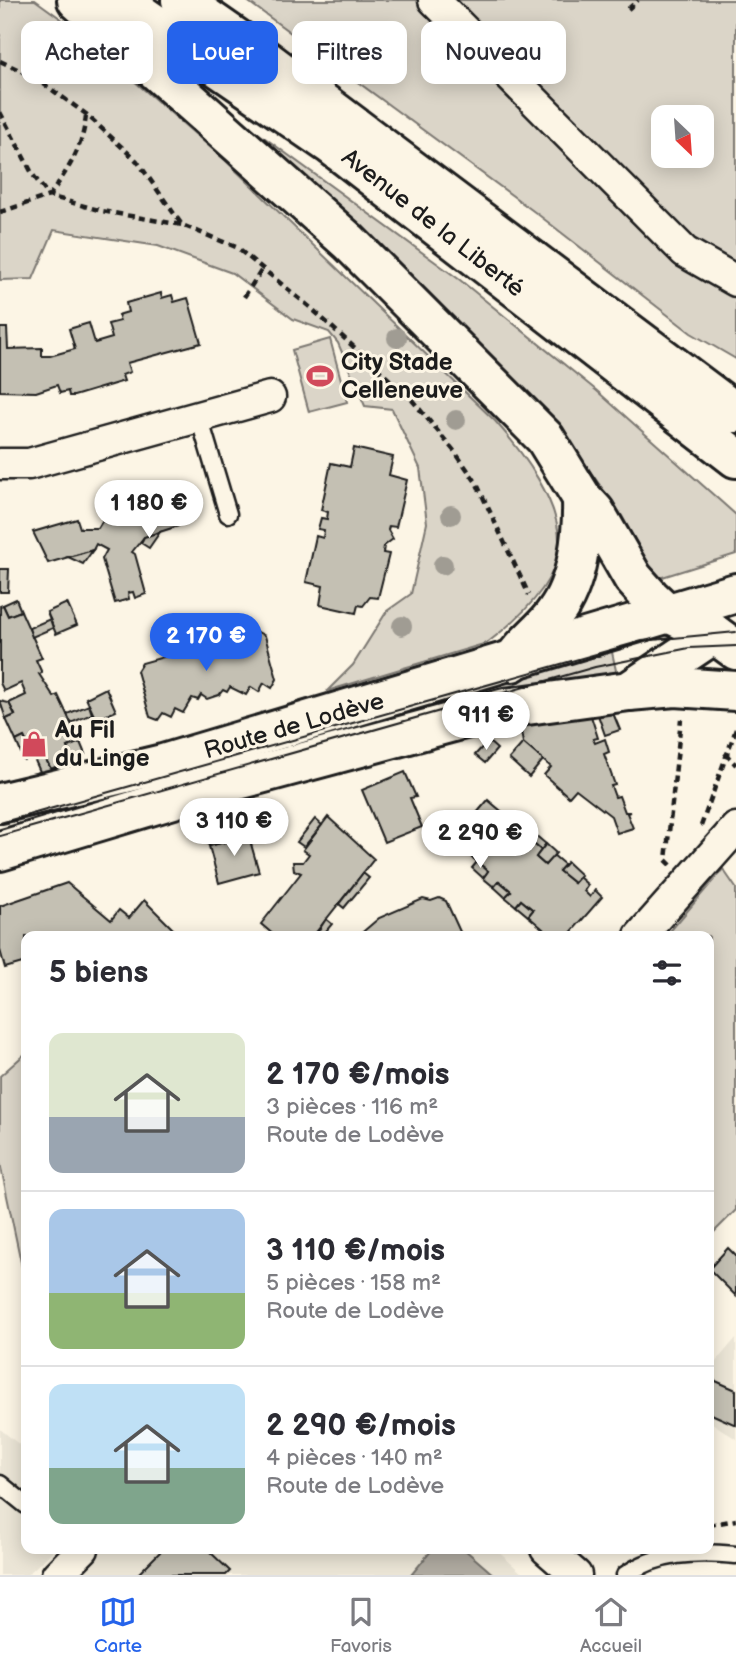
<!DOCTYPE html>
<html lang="fr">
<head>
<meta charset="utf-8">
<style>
  body { margin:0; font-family:"Balsamiq Sans",sans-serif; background:#f2f2f3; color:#2b2b33; height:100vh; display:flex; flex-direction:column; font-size:26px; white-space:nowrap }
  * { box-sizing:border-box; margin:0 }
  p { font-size:23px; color:#7c7c81 }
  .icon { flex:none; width:38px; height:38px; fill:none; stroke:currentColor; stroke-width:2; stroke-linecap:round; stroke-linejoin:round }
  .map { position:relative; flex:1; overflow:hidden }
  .side { position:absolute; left:21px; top:931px; width:693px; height:623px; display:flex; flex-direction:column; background:#fff; border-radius:14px; box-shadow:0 4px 18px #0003 }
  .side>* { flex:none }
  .hud { position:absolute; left:21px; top:21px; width:695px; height:63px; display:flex; gap:14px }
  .needle { width:46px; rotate:155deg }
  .controls { position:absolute; left:651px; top:105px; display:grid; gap:14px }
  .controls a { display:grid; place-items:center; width:63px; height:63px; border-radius:14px; background:#fff; box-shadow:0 4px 18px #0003; font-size:35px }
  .price { position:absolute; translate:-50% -60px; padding:0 16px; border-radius:24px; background:#fff; color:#222; font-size:23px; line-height:46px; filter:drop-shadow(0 2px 4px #0008) }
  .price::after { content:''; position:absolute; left:50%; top:42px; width:21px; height:16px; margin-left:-10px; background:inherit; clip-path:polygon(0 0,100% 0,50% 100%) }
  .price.on { background:#2563eb; color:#fff }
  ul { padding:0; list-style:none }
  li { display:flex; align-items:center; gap:21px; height:175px; padding:0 28px }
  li+li { border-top:2px solid #e1e1e2 }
  li span { display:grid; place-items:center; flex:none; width:196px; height:140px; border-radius:14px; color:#555 }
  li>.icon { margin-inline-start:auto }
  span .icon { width:84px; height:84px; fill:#fffc; stroke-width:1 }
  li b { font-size:30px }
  h2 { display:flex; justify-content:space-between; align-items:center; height:84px; padding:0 28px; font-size:30px }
  .tag { padding:0 24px; border-radius:14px; background:#fff; box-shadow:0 4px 18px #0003; font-size:24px; line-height:63px }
  .tag.on { background:#2563eb; color:#fff }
  .menu { display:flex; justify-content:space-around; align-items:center; height:98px; border-top:2px solid #e1e1e2; background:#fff; font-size:19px; color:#7c7c81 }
  .menu a { display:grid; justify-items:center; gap:4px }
  .menu .on { color:#2563eb }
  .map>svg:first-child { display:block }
  .built { fill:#ebe5d6 }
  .green { fill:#dbd5c8; stroke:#7c7872; stroke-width:2; fill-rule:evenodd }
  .water { fill:#b0aba1; stroke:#75726c; stroke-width:2 }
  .building { fill:#c4c0b3; stroke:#1c1c1c; stroke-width:2 }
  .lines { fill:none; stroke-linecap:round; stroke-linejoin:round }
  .service-casing { stroke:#1c1c1c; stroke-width:21 }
  .minor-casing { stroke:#1c1c1c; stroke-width:35 }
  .secondary-casing { stroke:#1c1c1c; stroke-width:44 }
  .primary-casing { stroke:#1c1c1c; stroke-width:44 }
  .path { stroke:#1c1c1c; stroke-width:4.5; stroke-dasharray:7 5; stroke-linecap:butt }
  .service { stroke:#fcf5e5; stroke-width:16 }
  .minor { stroke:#fcf5e5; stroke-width:30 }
  .secondary { stroke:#fcf5e5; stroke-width:38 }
  .primary { stroke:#fcf5e5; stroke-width:38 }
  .tram { stroke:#1c1c1c; stroke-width:2 }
  .tree { fill:#a09c93 }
  .labels { text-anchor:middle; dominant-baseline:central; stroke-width:6; stroke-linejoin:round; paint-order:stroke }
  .street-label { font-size:24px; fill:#1c1c1c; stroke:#fcf5e5 }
  .poi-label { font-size:24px; font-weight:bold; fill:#1c1c1c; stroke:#fcf5e5; text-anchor:start }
</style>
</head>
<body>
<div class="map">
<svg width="736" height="1575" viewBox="0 0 736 1575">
  <rect width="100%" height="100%" fill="#fcf5e5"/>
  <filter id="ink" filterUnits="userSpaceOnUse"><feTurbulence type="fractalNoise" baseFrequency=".0143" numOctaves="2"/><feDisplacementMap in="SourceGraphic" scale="14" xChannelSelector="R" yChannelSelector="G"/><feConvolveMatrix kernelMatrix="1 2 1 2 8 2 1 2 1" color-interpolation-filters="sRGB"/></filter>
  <g filter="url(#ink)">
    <g class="built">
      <path d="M736,1338v101l-27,-18v-51z"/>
      <path d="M0,1429l26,21v99h29l-28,26h-27z"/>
      <path d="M101,1549h394l29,26h-449z"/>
    </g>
    <g class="green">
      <path d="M0,0h35l36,26 155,135 269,260c27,30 67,83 64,126 -3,39 -43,74 -72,96l-160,48 26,-26 34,-54 24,-17 16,-71 -7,-55 -28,-59 -27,-3 -27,-63 -9,-11 -36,-13 -61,-46 -74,-27 -104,-16 -21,49 -33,1z"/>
      <path d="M246,0h490v359l-45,-26 -151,-117zM663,117h39v39h-39z"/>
      <path d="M243,122l217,158 137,111 139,124v39l-80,25 -34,-63 -66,-92z"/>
      <path d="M330,339l17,63 -38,10 -17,-62z"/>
      <path d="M608,634l9,41 -560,151 -21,-9 -10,-9z"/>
      <path d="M723,869l13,19v322l-27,27v-301h-43z"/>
      <path d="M26,1053v233l-26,-123v-87z"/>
    </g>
    <path class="water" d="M444,1549h20l30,26h-83l20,-24z"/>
    <g class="building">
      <path d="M161,293l1,5 10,-3 2,7 14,-4 13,45 -74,20 3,9 -8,3 2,6 -50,15h-5l-1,-5 -8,2 -3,-8 -21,7 -36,-1v-63h7l1,21 34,-1v8h8l25,-7 -6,-20 20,-6 6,20 17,-5 -4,-14 12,-3 -2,-6 10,-3 -2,-9z"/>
      <path d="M354,448l39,9 -4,18 18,5 -11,47 -7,-1 -1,4 5,9 -9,7 -1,7 6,1 -11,44 -8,-1 -7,9 -5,-1 -2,8 -36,-8 3,-19 -17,-4 10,-46 7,2 1,-8 -6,-1 3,-11 6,1 1,-7 -7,-2 10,-47 19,4z"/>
      <path d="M168,492l4,14 -7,3 2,6 7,-2 4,13 -34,11 -12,15 3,2 11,40 -11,4 -2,-6 -5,1 1,6 -14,4 -13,-44 5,-9 -11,-6 -3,6 -45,13 -15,-31 44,-13 3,9h18l14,-23 12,7 -4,7 4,3 13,-21z"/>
      <path d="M160,532l-11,16 -8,-5 3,-6z"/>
      <path d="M93,550l-10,14 -15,-7 8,-2z"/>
      <path d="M0,569h9l-1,23h-8z"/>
      <path d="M16,599l5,12 -13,5 -5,-11z"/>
      <path d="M67,603l10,22 -21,9 -9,-22z"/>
      <path d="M3,605l5,11 13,-5 21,47 -6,2 6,13 -3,1 15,23 4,-2 22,47 -12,5 5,12 -22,10 -6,-11 -4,1 -3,-5 -5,2 -9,-19 -8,4 -10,-22 9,-4 -6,-12 17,-8 -5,-12 -17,8 -4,-8v-77z"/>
      <path d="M50,619l3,9 -21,9 -3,-9z"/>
      <path d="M256,631l9,5 12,43 -5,9 -8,-5 -5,9 -8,-5 -5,8 -16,-8 -3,5 -4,-2 -4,5 -12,4 -6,-4 -3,5 -6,-2 -9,15 -8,-4 -4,8 -8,-4 -5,7 -8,-3 -13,-46 5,-8z"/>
      <path d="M106,688l10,23 -20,9 -10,-22z"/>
      <path d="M0,701l9,2 6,12 -9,4z"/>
      <path d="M89,705l3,9 -21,9 -4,-9z"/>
      <path d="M613,713l7,17 -15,5 -7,-20z"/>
      <path d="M591,716l7,22 -5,1 2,4 10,-4 4,13 -5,2 11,31 -4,1 4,11 4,-1 6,16h5l-3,1 6,15 -16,5 -6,-17 -35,-27 -7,8 -25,-22 7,-8 -28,-24 -3,-17z"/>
      <path d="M24,737l9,19 -9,4 -8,-19z"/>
      <path d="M488,741l9,8 -12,14 -10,-8z"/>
      <path d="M80,742l5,12 -12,5 -5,-12z"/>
      <path d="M523,743l20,17 -14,17 -20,-18z"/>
      <path d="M38,754l3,5 4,-1 6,11 -10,5 -8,-18z"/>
      <path d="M405,772l11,25 -6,1 12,29 -38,15 -22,-52z"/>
      <path d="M488,800l43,36 -3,3 13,11 -5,7 9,8 8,-10 12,10 -6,6 15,12 5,-6 9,8 -4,6 6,6 5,-7 7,7 -34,39 -15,-3 -3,2 -22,-19 5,-6 -12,-10 -5,6 -11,-9 6,-6 -12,-10 -5,6 -11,-9 5,-7 -26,-22 5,-6 -9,-8z"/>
      <path d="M244,806l4,13 -12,3 -4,-13z"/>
      <path d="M328,817l46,42 -61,77h-38l-14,-12 40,-51 -7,-3 -1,-8h10l6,-8 -6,-4z"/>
      <path d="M315,819l7,6 -18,22 -7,-5z"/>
      <path d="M247,830l12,42 -40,11 -10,-37 23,-6 -1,-6z"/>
      <path d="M533,833l13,11 -5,6 -13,-11z"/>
      <path d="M231,834l1,6 -23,6 -2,-5z"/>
      <path d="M546,844l10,9 -11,12 -9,-8z"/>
      <path d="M477,862l11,9 -5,7 -11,-10z"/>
      <path d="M567,862l14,13 -7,8 -15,-12z"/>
      <path d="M363,873l6,5 -25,30 -5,-4z"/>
      <path d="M499,881l12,10 -6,6 -11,-10z"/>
      <path d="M67,883l44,37 8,-10 10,8 15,-18 36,36h-154v26l-21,6 -5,-18v-44z"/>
      <path d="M439,898l7,3 16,35h-104l21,-18 44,-19 8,2z"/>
      <path d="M521,900l12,10 -5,6 -12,-10z"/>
      <path d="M326,919l6,5 -10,12h-7z"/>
      <path d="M728,1248l8,8v40l-27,-27z"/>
      <path d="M709,1378l27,12v35l-27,-12z"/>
      <path d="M163,1549h44l23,22 -4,4h-89z"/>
    </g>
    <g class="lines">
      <g class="service-casing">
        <g id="service">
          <path d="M199,417l29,97"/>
          <path d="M0,1484l26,21"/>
          <path d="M625,1575c33,-23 71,-24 111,-20"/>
        </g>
      </g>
      <g class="minor-casing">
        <g id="minor">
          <path d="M434,0l251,252 51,29"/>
          <path d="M0,464h29l241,-67"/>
          <path d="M640,936l96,-108"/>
          <path d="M546,1549l30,26"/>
          <path d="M57,1575l26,-26"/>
        </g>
      </g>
      <g class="secondary-casing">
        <g id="secondary">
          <path d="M629,691l46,-4 61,4"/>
          <path d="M0,803l163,-39 573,-171"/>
          <path d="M0,851l223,-67 282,-76 124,-17 85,-57"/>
        </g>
      </g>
      <g class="primary-casing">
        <g id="primary">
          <path d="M77,0l272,242 196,196 37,60 13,14 38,66 17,19 16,15 48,22 22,16"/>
          <path d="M120,0l210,144 406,314"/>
          <path d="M181,0l65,45 490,368"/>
          <path d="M512,662c11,-19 31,-31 43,-49 23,-30 28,-79 27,-115"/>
        </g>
      </g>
      <g class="path">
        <path d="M628,9l10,-9"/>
        <path d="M0,61l34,16 52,37 51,47 45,64 54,22 75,61 101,92 43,52 21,30 53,113"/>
        <path d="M0,112l33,63 16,21c19,-26 34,-48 37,-81"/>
        <path d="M0,212l49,-16 53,15 80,14"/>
        <path d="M244,297l19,-29"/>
        <path d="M725,753l11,12"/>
        <path d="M701,826l35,-97"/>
        <path d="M671,865l-5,-5 15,-141"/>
        <path d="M709,1525l27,-5"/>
      </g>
      <use href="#service" class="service"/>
      <use href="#minor" class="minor"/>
      <use href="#secondary" class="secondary"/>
      <use href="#primary" class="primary"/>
      <g class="tram">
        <path d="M0,823l642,-182 94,-9"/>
        <path d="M0,836l595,-169 94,-19 47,-2"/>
      </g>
    </g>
    <g class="tree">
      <circle cx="397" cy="338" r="10"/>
      <circle cx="456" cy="420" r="10"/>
      <circle cx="451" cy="515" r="10"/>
      <circle cx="443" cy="565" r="10"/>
      <circle cx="402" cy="626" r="10"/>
    </g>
  </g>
  <defs>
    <g id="stadium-bare" transform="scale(2.1)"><path d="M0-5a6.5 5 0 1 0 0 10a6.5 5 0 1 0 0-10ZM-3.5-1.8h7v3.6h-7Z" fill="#d1495b" stroke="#fcf5e5" stroke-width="2.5" paint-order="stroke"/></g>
    <g id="shop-bare" transform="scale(2.1)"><path d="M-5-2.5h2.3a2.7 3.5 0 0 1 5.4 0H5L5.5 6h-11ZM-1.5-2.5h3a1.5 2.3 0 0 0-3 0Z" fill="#d1495b" stroke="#fcf5e5" stroke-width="2.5" paint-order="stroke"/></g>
  </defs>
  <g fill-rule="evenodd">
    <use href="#stadium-bare" x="320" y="376"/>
    <use href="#shop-bare" x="34" y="744"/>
  </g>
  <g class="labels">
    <g class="street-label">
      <text transform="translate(433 223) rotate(38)">Avenue de la Liberté</text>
      <text transform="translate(294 726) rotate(-16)">Route de Lodève</text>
    </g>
    <g class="poi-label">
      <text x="341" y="362">City Stade<tspan x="341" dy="28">Celleneuve</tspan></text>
      <text x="55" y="730">Au Fil<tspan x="55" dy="28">du Linge</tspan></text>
    </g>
  </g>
</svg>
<div class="controls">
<a><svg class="needle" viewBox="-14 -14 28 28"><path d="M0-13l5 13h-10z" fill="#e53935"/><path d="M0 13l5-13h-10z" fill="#7c7c81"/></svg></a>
</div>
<b class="price" style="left:149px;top:540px">1 180 €</b>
<b class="price on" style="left:206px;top:673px">2 170 €</b>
<b class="price" style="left:486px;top:752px">911 €</b>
<b class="price" style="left:234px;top:858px">3 110 €</b>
<b class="price" style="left:480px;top:870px">2 290 €</b>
<div class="hud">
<a class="tag">Acheter</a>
<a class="tag on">Louer</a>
<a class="tag">Filtres</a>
<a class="tag">Nouveau</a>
</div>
<section class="side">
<h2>5 biens<svg class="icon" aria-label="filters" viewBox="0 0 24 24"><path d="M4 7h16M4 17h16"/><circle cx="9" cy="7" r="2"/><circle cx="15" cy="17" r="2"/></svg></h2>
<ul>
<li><span style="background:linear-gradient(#dfe7d0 60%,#9aa5b1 0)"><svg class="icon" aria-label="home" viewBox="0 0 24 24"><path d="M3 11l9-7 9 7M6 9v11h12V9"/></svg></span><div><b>2 170 €/mois</b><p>3 pièces · 116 m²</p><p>Route de Lodève</p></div></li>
<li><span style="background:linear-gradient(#a9c7e8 60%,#8fb573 0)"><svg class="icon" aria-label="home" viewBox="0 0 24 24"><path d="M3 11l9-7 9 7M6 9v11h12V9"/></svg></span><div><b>3 110 €/mois</b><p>5 pièces · 158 m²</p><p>Route de Lodève</p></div></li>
<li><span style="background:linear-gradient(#bfe0f5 60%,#7fa58c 0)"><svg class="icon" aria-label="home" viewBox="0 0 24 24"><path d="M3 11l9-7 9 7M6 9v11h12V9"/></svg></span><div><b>2 290 €/mois</b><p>4 pièces · 140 m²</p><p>Route de Lodève</p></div></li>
</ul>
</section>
</div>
<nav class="menu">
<a class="on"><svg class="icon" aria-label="map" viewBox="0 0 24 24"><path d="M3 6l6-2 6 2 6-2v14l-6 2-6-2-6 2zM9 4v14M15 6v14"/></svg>Carte</a>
<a><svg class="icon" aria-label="saved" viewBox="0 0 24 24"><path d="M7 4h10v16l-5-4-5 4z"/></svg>Favoris</a>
<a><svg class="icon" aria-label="home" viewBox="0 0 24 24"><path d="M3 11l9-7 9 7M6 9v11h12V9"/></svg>Accueil</a>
</nav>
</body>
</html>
